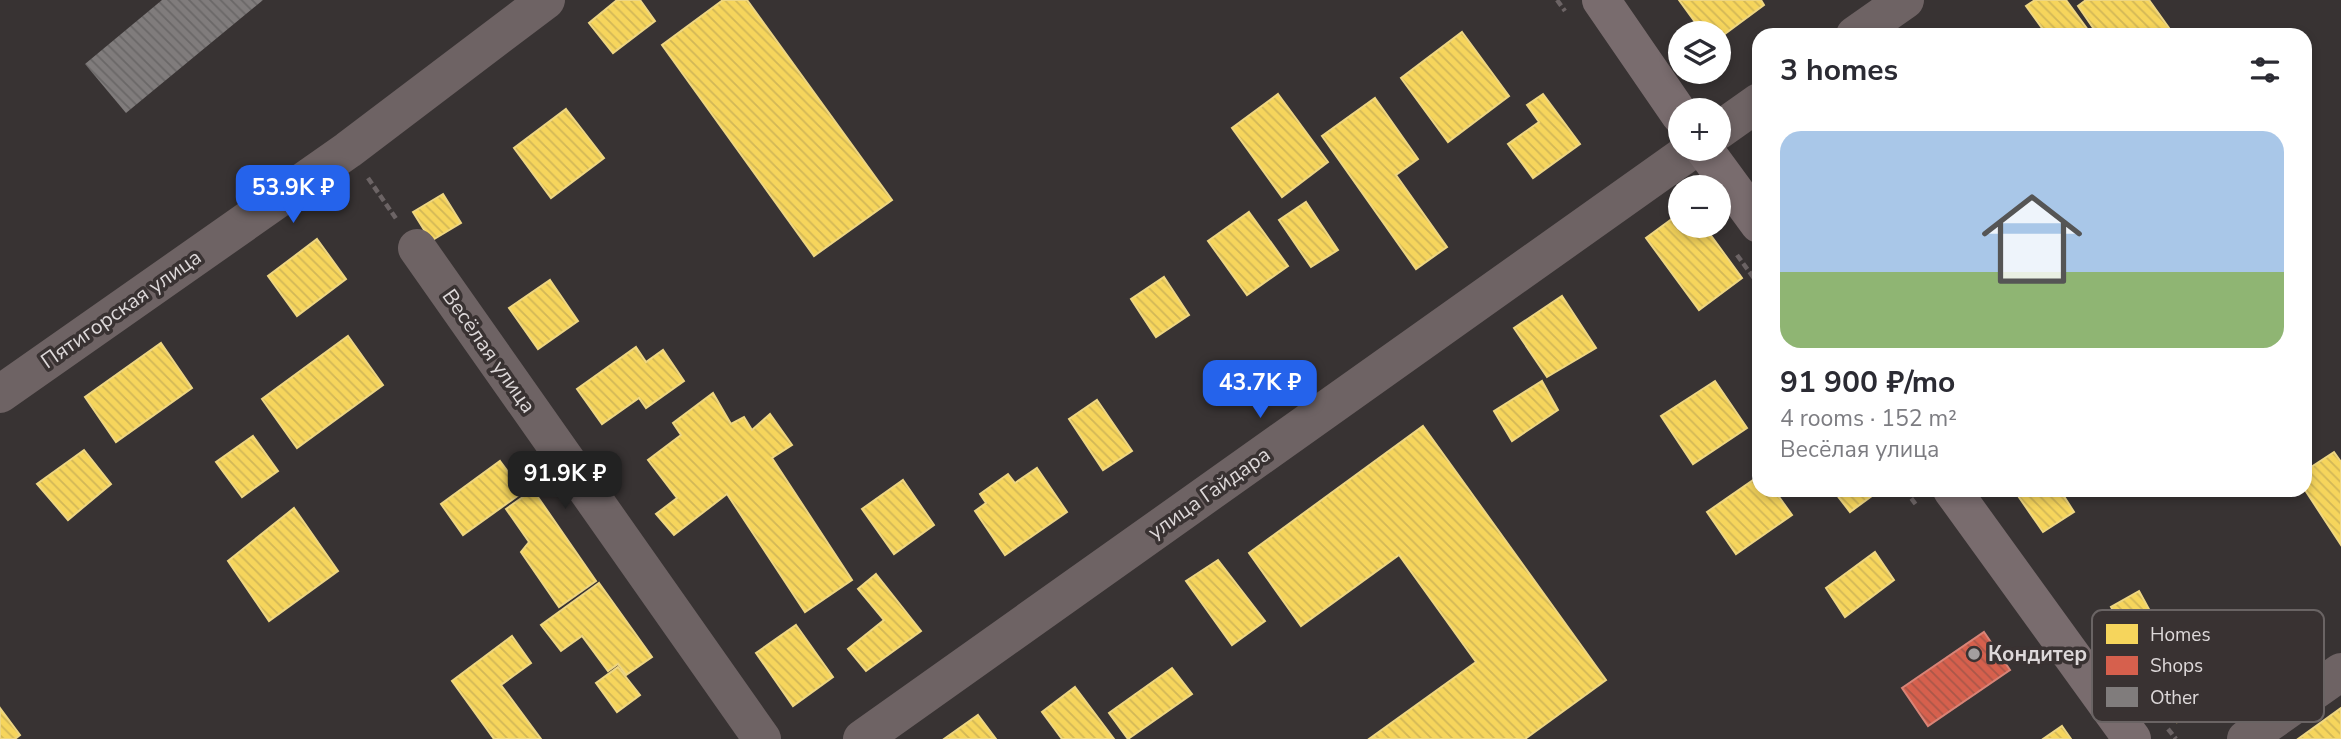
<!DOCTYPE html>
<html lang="en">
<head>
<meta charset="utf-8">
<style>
  body { margin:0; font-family:"Nunito Sans",sans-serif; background:#f7f7f7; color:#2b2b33; height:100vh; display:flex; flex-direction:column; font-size:26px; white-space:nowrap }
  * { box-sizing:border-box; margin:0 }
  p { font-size:23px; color:#7c7c81 }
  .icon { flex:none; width:38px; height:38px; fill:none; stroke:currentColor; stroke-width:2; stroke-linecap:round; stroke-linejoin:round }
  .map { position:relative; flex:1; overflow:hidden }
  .side { position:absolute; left:1752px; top:28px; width:560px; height:469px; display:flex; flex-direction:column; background:#fff; border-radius:21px; box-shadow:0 4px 10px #0003 }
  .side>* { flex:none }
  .controls { position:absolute; left:1668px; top:21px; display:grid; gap:14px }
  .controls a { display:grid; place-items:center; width:63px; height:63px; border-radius:50%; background:#fff; box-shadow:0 4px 10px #0003; font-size:35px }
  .price { position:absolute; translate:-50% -60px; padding:0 16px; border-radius:14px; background:#2563eb; color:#fff; font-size:23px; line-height:46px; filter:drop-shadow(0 2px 4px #0008) }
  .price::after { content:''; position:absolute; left:50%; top:42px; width:21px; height:16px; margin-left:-10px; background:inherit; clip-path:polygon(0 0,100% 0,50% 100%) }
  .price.active { background:#222; color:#fff }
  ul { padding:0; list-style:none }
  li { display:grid; align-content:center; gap:14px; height:371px; padding:0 28px }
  li span { display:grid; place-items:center; height:217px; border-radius:21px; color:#555 }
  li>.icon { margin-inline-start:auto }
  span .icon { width:126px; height:126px; fill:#fffc; stroke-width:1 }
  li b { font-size:30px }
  h2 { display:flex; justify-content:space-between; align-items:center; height:84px; padding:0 28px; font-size:30px }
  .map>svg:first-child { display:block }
  .homes { fill:url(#homes-back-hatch); stroke:#eed682; stroke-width:2 }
  .shops { fill:url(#shops-back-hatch); stroke:#d88477; stroke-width:2 }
  .building { fill:url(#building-back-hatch) }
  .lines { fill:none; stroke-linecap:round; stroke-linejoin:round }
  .path { stroke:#6c6465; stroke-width:4.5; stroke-dasharray:7 3.5; stroke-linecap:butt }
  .minor { stroke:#6e6364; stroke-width:38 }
  .major { stroke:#796c6e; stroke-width:38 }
  .poi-dot { fill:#a39e9f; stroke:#393232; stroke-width:2.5 }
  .labels { text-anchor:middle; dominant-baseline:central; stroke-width:7; stroke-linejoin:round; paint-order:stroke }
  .street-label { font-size:21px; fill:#ddd8d9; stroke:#393232 }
  .poi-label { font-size:21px; font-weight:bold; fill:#ddd8d9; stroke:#393232; text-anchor:start }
  .key { fill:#393232; stroke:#6a6464; stroke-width:2 }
  .key-label { font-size:19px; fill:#ddd8d9 }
</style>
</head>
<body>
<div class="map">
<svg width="2341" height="739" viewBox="0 0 2341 739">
  <defs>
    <pattern id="homes-back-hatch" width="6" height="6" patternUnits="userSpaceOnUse" patternTransform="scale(1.75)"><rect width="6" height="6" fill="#f6d55c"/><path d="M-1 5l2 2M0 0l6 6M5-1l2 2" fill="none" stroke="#d2b757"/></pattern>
    <pattern id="shops-back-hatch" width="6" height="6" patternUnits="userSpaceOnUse" patternTransform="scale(1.75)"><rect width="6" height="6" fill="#d6604d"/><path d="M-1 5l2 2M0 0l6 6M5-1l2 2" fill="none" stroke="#aa5749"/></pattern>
    <pattern id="building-back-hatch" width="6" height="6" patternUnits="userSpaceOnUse" patternTransform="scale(1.75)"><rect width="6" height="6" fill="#807c7c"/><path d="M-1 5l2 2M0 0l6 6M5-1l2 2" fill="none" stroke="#6a6767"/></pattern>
  </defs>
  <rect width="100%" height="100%" fill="#383333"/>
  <g class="homes">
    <path d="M617,0h23l15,21 -42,32 -24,-30z"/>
    <path d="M723,0h24l145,200 -78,56 -152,-211z"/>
    <path d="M1679,0h82l3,5 -46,34v-6h-15z"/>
    <path d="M2035,0h31l25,34 -44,1 -21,-29z"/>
    <path d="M2086,0h63l25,35h-76l-20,-29z"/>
    <path d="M1462,32l47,64 -61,46 -47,-64z"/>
    <path d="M1278,94l50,68 -46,35 -50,-69z"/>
    <path d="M1543,94l37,50 -47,34 -25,-34 31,-22 -12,-17z"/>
    <path d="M1375,98l43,61 -22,16 51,72 -31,22 -94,-133z"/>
    <path d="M566,109l38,49 -53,40 -37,-50z"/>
    <path d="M443,194l18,29 -30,18 -18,-29z"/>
    <path d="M1306,202l32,48 -27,17 -32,-47z"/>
    <path d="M1249,212l39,54 -41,29 -39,-54z"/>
    <path d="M1680,213v13h24l38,52 -43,32 -53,-72z"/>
    <path d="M317,239l29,40 -49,37 -29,-40z"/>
    <path d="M1164,277l25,38 -33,22 -25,-38z"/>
    <path d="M550,280l28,41 -40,28 -29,-41z"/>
    <path d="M1562,296l34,52 -49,29 -33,-49z"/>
    <path d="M348,336l35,49 -86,63 -35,-49z"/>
    <path d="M161,343l31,45 -76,54 -31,-45z"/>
    <path d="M636,347l10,15 17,-12 21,31 -38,27 -7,-10 -37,26 -25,-35z"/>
    <path d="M1542,381l16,29 -46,31 -18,-30z"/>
    <path d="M1715,381l32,47 -54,36 -32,-48z"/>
    <path d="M713,393l18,31 13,-7 8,13 18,-16 22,31 -20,13 80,122 -47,32 -78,-118 -53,41 -18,-21 21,-16 -29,-38 33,-25 -8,-12z"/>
    <path d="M1097,400l35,51 -29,19 -34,-51z"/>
    <path d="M1423,426l183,254 -81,59h-156l107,-77 -77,-107 -98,71 -52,-73z"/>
    <path d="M253,436l25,35 -36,26 -26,-35z"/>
    <path d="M84,450l27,34 -43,36 -31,-36z"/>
    <path d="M2334,452l7,10v83l-36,-55v-19z"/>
    <path d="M500,461l23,31 -60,43 -22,-31z"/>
    <path d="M1037,468l30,44 -62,43 -30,-44 11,-8 -6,-9 28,-20 7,9z"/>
    <path d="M1759,476v14h15l18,25 -56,39 -29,-42z"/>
    <path d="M903,480l31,45 -40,29 -32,-45z"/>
    <path d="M533,490l63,91 -37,26 -38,-55 8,-10 -23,-33z"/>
    <path d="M1833,490h47l-30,22z"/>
    <path d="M2014,490h46l14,22 -31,20z"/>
    <path d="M294,508l44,63 -69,50 -41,-60z"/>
    <path d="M1875,552l19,28 -49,37 -19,-29z"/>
    <path d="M1218,560l47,61 -33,24 -46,-64z"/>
    <path d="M876,574l45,57 -55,40 -18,-22 36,-29 -26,-31z"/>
    <path d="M599,583l53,74 -26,18 -8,-11 -10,7 -26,-35 -21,15 -20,-26z"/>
    <path d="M2139,591l28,51 -28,15 -28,-50z"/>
    <path d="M796,625l37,52 -40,29 -37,-53z"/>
    <path d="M512,636l19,27 -30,22 40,54h-47l-42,-58z"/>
    <path d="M2168,665l30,42 -21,15 -30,-43z"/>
    <path d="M618,667l22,28 -23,17 -21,-29z"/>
    <path d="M1172,668l20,26 -64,45 -19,-26z"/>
    <path d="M1075,687l39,52h-52l-20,-27z"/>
    <path d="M0,708l20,27 -5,4h-15z"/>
    <path d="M2341,708v31h-43z"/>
    <path d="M978,715l18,24h-52z"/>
    <path d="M2062,726l9,13h-28z"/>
  </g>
  <path class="shops" d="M1984,632l26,38 -82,56 -26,-38z"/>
  <path class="building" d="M162,0h101l-137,113 -41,-49z"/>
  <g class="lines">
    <g class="path">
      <path d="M1557,0l8,11"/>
      <path d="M368,178l29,42"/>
      <path d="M1737,255l22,30"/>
      <path d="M1905,490l12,16"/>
      <path d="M2168,729l8,10"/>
    </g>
    <g class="minor">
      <path d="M1855,35l50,-35"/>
      <path d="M1718,131l41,-29"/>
      <path d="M417,248l345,491"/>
      <path d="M0,394l348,-244 198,-150"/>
      <path d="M862,739l831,-590"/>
      <path d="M2246,739l95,-67"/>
    </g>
    <g class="major">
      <path d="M1601,0l79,115"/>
      <path d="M1704,149l55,75"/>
      <path d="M1952,490l180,249"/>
    </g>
  </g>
  <circle class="poi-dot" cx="1974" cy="654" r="7"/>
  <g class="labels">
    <g class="street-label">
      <text transform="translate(121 309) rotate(-35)">Пятигорская улица</text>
      <text transform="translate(489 351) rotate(55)">Весёлая улица</text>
      <text transform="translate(1209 493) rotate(-35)">улица Гайдара</text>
    </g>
    <g class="poi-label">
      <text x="1988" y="654">Кондитер</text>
    </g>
  </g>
  <rect x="2092" y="610" width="232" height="112" rx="10" class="key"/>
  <rect x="2106" y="624" width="32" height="20" fill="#f6d55c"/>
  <rect x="2106" y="656" width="32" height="19" fill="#d6604d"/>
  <rect x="2106" y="687" width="32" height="20" fill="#807c7c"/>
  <g class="key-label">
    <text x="2150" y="641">Homes</text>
    <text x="2150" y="672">Shops</text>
    <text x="2150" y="704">Other</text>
  </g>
</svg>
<div class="controls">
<a><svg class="icon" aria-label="layers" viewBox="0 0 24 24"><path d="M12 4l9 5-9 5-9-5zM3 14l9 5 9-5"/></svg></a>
<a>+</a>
<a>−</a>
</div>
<b class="price" style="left:293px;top:225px">53.9K ₽</b>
<b class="price" style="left:1260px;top:420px">43.7K ₽</b>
<b class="price active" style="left:565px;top:511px">91.9K ₽</b>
<section class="side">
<h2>3 homes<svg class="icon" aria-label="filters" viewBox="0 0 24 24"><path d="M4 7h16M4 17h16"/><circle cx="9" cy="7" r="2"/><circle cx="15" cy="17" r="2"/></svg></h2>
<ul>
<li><span style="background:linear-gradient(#a9c7e8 65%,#8fb573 0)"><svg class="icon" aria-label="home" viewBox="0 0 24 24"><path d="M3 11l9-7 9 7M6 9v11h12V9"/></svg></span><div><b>91 900 ₽/mo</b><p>4 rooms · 152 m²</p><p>Весёлая улица</p></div></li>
</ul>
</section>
</div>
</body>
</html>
